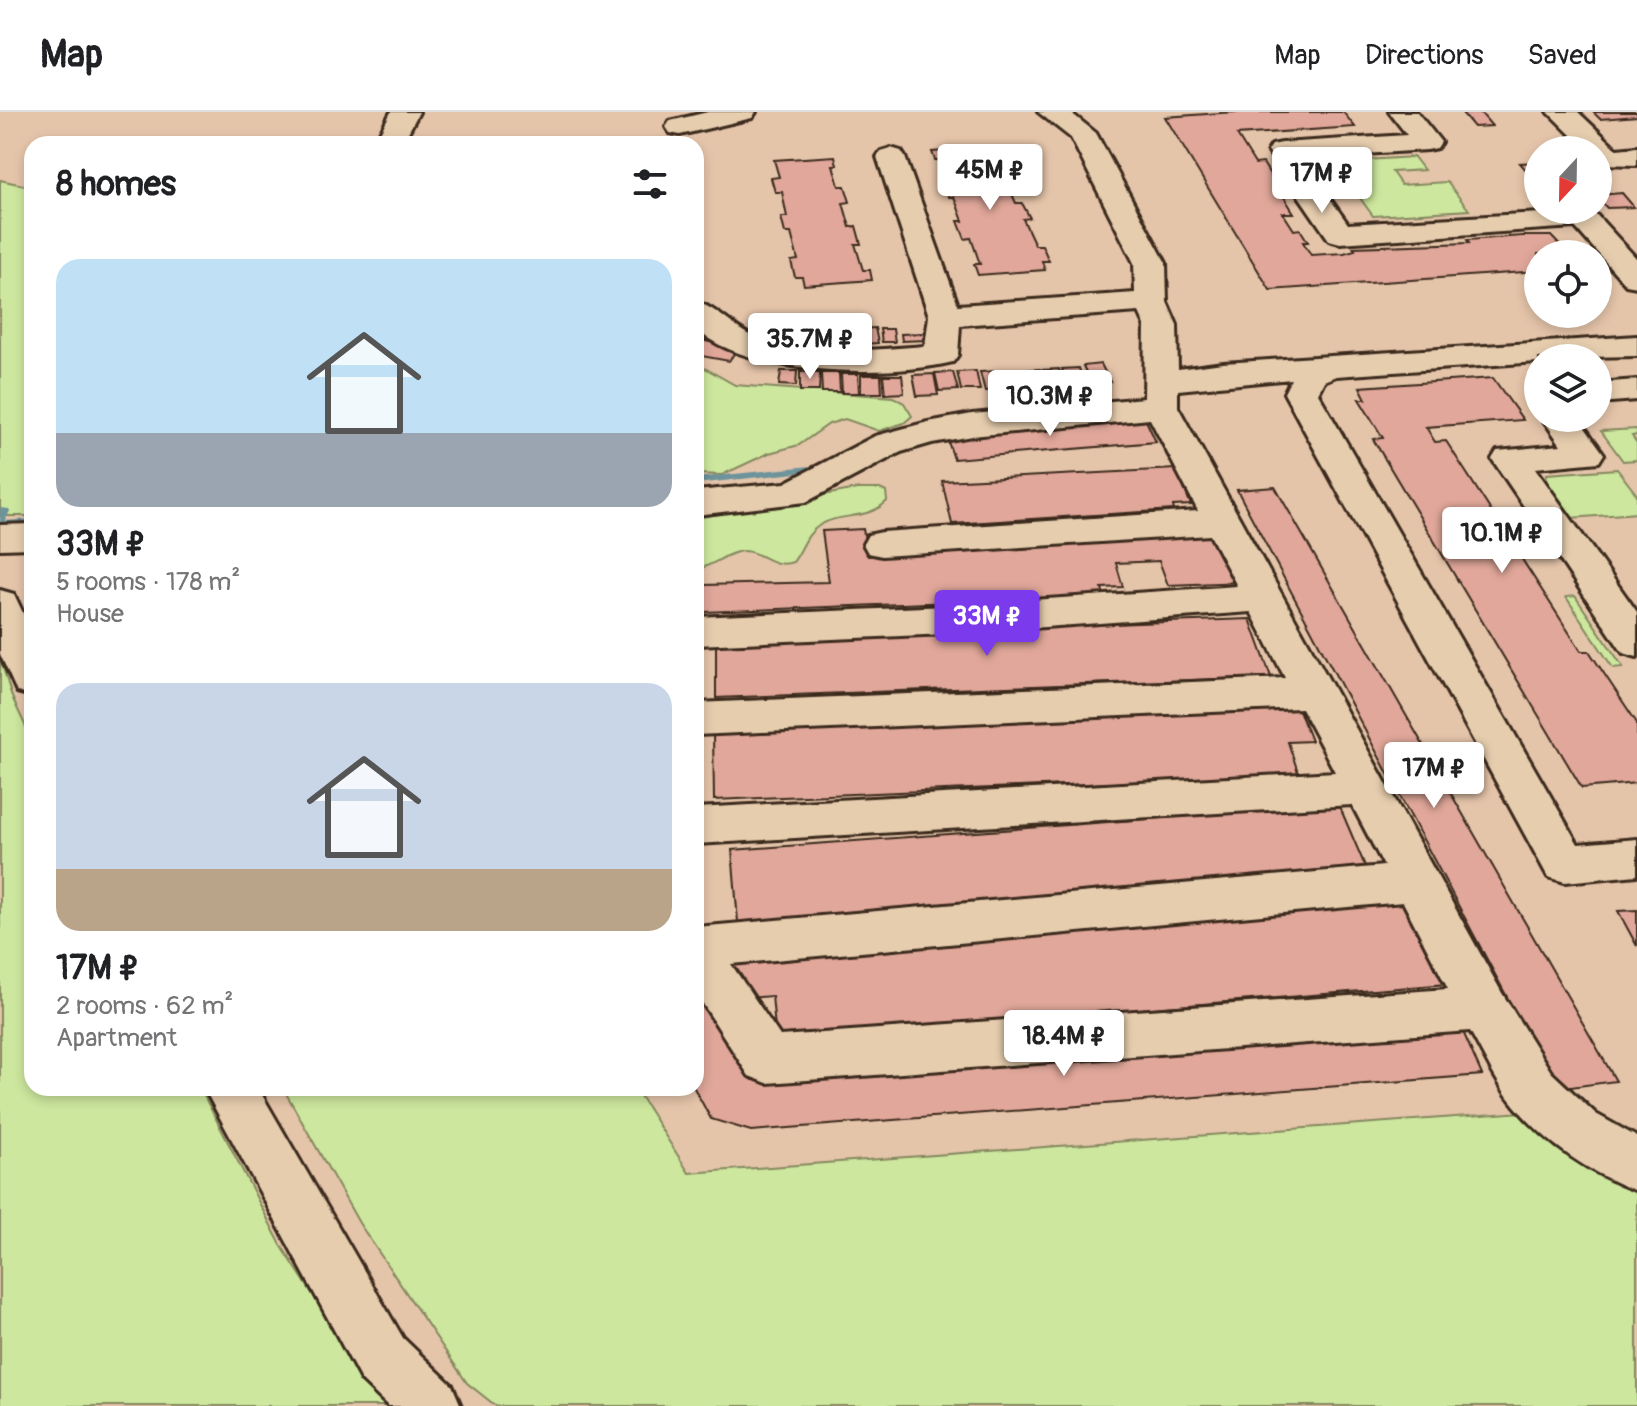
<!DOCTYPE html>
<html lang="en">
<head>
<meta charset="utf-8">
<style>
  body { margin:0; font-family:Pangolin,sans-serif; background:#f2f2f2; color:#202124; height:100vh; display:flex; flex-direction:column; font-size:30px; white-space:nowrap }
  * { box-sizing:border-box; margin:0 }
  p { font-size:26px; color:#757577 }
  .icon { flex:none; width:44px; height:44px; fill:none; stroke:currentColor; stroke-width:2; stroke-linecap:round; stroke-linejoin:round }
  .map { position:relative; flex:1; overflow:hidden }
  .sheet { position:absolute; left:24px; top:24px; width:680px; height:960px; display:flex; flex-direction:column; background:#fff; border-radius:24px; box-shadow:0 4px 12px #0003 }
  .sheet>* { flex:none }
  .needle { width:52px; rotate:202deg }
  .controls { position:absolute; left:1524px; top:24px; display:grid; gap:16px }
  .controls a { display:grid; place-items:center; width:88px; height:88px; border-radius:50%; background:#fff; box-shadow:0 4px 12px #0003; font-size:40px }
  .price { position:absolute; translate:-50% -68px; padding:0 18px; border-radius:8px; background:#fff; color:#222; font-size:26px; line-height:52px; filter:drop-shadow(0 2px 4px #0008) }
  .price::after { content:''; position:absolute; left:50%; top:48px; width:24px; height:18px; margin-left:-12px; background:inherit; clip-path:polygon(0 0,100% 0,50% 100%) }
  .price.selected { background:#7c3aed; color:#fff }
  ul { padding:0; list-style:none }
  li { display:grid; align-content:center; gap:16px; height:424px; padding:0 32px }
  li span { display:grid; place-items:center; height:248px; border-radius:24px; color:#555 }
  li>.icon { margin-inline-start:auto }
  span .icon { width:144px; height:144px; fill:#fffc; stroke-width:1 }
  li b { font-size:34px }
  h2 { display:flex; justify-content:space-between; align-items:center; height:96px; padding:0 32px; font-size:34px }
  header { display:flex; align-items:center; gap:48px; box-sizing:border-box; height:112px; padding:0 40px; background:#fff; border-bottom:2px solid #e0e0e0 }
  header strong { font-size:38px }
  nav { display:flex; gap:44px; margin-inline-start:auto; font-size:28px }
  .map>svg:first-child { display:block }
  .green { fill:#cde79e; stroke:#84885e; stroke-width:2 }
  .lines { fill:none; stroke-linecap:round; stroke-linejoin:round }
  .stream { fill:#6d939b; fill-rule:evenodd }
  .building { fill:#e0a79a; stroke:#3b2a1e; stroke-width:2 }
  .minor-casing { stroke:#3b2a1e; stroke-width:6 }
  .minor { fill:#e6cdae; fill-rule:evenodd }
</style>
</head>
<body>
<header>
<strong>Map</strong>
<nav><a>Map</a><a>Directions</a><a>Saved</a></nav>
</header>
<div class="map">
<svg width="1637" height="1294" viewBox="0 0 1637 1294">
  <rect width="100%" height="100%" fill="#e5c5aa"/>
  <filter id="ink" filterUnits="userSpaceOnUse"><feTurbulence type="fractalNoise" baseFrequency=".0125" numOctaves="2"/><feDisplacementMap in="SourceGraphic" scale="16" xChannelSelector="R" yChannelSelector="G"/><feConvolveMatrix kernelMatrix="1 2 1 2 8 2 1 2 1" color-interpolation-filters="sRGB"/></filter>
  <g filter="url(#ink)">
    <g class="green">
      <path d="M1414,45l10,13 -32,2 9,13 46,-3 22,28 -96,6 -39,-54z"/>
      <path d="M0,68l32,7v329h-32z"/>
      <path d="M696,251l39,22 158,12 11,6 8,13 -8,7 -25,8 -34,-12 -16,5 -30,21 -30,8 -47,22 -26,-1z"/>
      <path d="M1637,317v6l-5,1 5,7v17l-14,1 -22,-30z"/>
      <path d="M1617,357l20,26v18l-67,5 -24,-38 1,-6z"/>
      <path d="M857,377h23l6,3 1,9c-19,20 -46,11 -67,24 -15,9 -17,25 -27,37 -20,7 -30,-10 -49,-11 -16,0 -31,16 -48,18v-51z"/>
      <path d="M1575,484l48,71 -10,1 -47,-71z"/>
      <path d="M0,546l12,39 20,43v348h168l81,157 56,87 65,74h-402z"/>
      <path d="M283,976h352l54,85 834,-61 114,34v260h-1141l-29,-23 -108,-160z"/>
    </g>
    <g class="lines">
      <g class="stream">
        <path d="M810,354l5,3 -1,2 -118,13v-6z"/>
        <path d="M0,396l9,1 1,2 -5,10 27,-2v6l-32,3z"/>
      </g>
    </g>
    <g class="building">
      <path d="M1235,0h108l12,15 -118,8 18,29 8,-1 31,50h-11l11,17 6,-1 8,13h-5l8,13 33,-2 11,-3 -2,-3 116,-4 -2,-3 55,-4h29l17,18h-30v17l-268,19 -105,-173z"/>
      <path d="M1480,0l12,14 -18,1 -12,-14z"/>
      <path d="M1593,0h44v4l-37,3z"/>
      <path d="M991,36l7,17 7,-1 7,15h-7l11,24h6l8,15 -7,1 12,26h7l7,16h-7l3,9 -67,5 -4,-11h6l-9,-26 -6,1 -7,-18h5l-9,-24h-5l-6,-16h4l-8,-21h-4l-3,-8z"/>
      <path d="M835,44l2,9h-4l6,21h6l5,16 -7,1 7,24 6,-1 5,18h-6l8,26h7l2,10 -68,5 -2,-8h-7l-4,-16 7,-1 -7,-27h-6l-4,-16h6l-5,-25h-7l-4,-14 8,-1 -5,-17z"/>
      <path d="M1538,50v16h-5l-13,-15z"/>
      <path d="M1622,81l12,14 -27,1 -9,-10v-3z"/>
      <path d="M875,216l3,15 -16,1 -3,-15z"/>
      <path d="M880,217h13l2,13h-13z"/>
      <path d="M924,221l2,7 -24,1 -1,-7z"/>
      <path d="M696,227l42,9 -9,13 -33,-6z"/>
      <path d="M1101,252l9,18 -18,2 -9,-18z"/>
      <path d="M1079,256l5,18h-16l-6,-17z"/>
      <path d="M1040,257l6,18h-17l-5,-17z"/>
      <path d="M1059,257l5,17 -17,1 -5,-17z"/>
      <path d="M1020,258l5,19h-19l-4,-18z"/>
      <path d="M781,259h16l-1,15 -17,-1z"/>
      <path d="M976,259l4,19h-19l-4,-18z"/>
      <path d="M999,259l5,19 -19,1 -5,-19z"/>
      <path d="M800,260h20l-1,19h-19z"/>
      <path d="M953,260l5,18 -19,1 -4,-18z"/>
      <path d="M821,261h18l1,19h-18z"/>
      <path d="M841,262h17l1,19h-17z"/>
      <path d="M934,262l4,21 -21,1 -4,-21z"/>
      <path d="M861,263h20l1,18h-21z"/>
      <path d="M883,263h19l2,18 -19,1z"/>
      <path d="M1493,266l30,42 -97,7 9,15 11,-1 135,210h8l48,72v60l-55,5 -209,-349 10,-1 -24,-39h7l-6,-12z"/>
      <path d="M1144,304l12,26 -202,17 -9,-26z"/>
      <path d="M1176,357l15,36 -18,1 1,4 -222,14 -10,-43z"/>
      <path d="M1275,375l341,594 -60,8 -319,-599z"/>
      <path d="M863,417l5,27 356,-21 20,47 -76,3 -9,-24 -43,2 7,24 -21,1 2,8 -400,16v-27l125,-3 -7,-51z"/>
      <path d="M1250,507l21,58 -555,21v-60z"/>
      <path d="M1298,596l13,33 -23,1 11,33 -585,25 -1,-68z"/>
      <path d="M1339,693l29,68 -630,49 -6,-72z"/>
      <path d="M1410,790l37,82 -671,55 -4,-43 -37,3 -3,-44z"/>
      <path d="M1637,798v36l-19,-35z"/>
      <path d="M696,878l57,90 708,-53 21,48 -731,56 -40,-12 -17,-31z"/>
    </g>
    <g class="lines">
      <g class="minor-casing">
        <g id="minor">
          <path d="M391,0h28l-17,32h-28z"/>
          <path d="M708,0h48l-4,6 -72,17 -10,-2 -4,-6 4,-6z"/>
          <path d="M1038,0h32l26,21 70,130 1,39 10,23 1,44 45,-6 414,-27v20l-99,2v4l-202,14 -12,5 -6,12 260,451 59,-5v36l-72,7 -17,-5 -264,-484 7,-14 -113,11v17l324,586 49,79 45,42 41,23v54c-46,-17 -90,-47 -122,-85 -18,-21 -31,-51 -45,-75l-703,52 -18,-7 -53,-83v-66l688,-61 -32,-61 -656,39v-36l639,-36 -34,-64 -605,27v-32l589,-25 -34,-66 -304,22 -251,11v-28l251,-11 290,-20 -27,-51 -328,21 -14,-3 -5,-9 5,-9 14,-3 316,-21 -48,-92 -178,17 -40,7 -31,9 -95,50 -110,13v-24l89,-8 90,-47 53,-14 44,-8 172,-16 1,-73 -6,-13 -179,13 -2,30 -5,7c-65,16 -206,14 -257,-33v-27c23,6 39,29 63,37 52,17 113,11 166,7l4,-30 -52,-159 4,-6 10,-3 10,3 4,6 53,148 177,-12 -1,-30 -63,-125zM1403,790l45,87 -668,47 -49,-72z"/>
          <path d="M1389,0h28l24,30 -4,6 -10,2 -126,8 47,66 244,-14 45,49v28l-11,-2 -51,-58 -235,16 -11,-3 -61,-89 4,-6 10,-2 125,-8z"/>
          <path d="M1548,0h30l39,37 20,-2v18l-37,-1 -2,-14h-12z"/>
          <path d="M1637,268v20l-39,3v-20z"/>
          <path d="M1542,306h36l26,36 -5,8 -64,6 102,144v45l-14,-4 -131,-194 5,-8 64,-6z"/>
          <path d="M32,412v24l-32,1v-24z"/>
          <path d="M0,478l14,4 18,38v64l-15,-4 -17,-38z"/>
          <path d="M204,976h54l145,250 49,47 9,21h-73l-27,-26z"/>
        </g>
      </g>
      <use href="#minor" class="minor"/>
    </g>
  </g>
</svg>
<div class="controls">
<a><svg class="needle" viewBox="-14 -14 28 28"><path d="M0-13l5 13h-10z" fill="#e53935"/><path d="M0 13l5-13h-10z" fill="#757577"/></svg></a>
<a><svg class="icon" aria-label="locate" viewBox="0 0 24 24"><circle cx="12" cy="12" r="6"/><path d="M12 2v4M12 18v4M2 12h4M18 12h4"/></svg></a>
<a><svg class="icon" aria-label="layers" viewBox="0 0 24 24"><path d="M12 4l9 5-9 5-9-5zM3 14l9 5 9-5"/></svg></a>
</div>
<b class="price" style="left:990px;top:100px">45M ₽</b>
<b class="price" style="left:1322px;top:103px">17M ₽</b>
<b class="price" style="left:810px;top:269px">35.7M ₽</b>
<b class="price" style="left:1050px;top:326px">10.3M ₽</b>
<b class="price" style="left:1502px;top:463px">10.1M ₽</b>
<b class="price selected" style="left:987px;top:546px">33M ₽</b>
<b class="price" style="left:1434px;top:698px">17M ₽</b>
<b class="price" style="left:1064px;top:966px">18.4M ₽</b>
<section class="sheet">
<h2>8 homes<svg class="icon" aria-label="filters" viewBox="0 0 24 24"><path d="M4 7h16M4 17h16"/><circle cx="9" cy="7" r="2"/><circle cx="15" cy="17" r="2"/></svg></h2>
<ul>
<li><span style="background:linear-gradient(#bfe0f5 70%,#9aa5b1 0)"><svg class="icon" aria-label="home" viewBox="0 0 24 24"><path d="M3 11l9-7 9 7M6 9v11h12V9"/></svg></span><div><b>33M ₽</b><p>5 rooms · 178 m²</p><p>House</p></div></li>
<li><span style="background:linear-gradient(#c9d6e8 75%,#b9a48a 0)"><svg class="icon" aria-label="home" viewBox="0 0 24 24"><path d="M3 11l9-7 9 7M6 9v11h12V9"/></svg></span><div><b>17M ₽</b><p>2 rooms · 62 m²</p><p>Apartment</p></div></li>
</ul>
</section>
</div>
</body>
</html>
